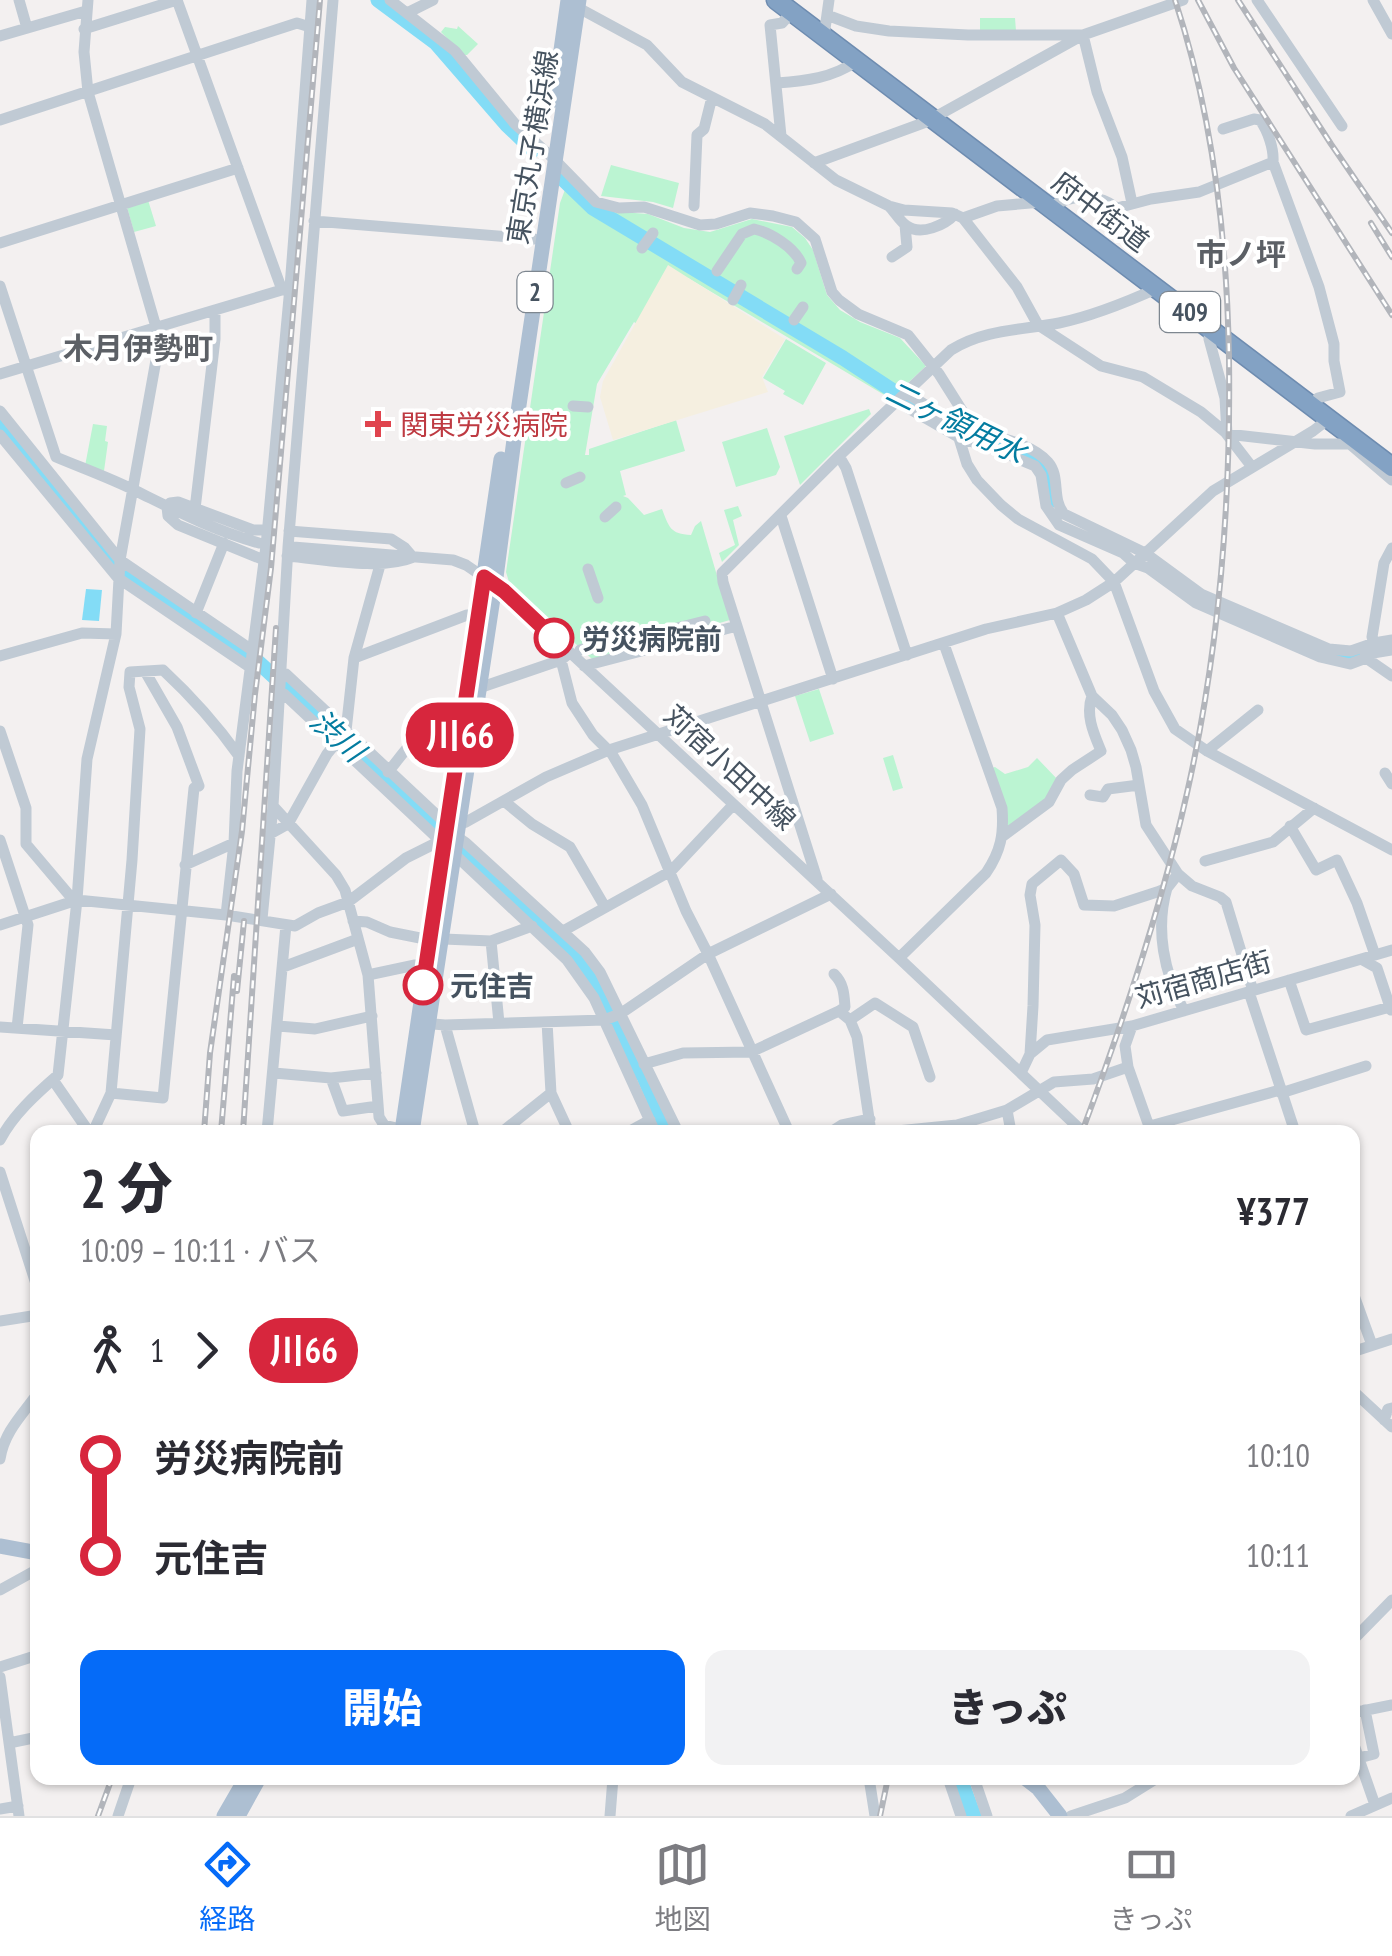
<!DOCTYPE html>
<html lang="ja">
<head>
<meta charset="utf-8">
<style>
  :root { --surface:#fff; --page:#f2f2f3; --text:#2b2b33; --muted:#7c7c81; --line:#e1e1e2; --accent:#056bf8 }
  body { margin:0; font-family:"PT Sans Narrow","Noto Sans JP",sans-serif; background:var(--page); color:var(--text); height:100vh; display:flex; flex-direction:column; font-size:38px; white-space:nowrap }
  * { box-sizing:border-box; margin:0 }
  p { font-size:32px; color:var(--muted) }
  .icon { flex:none; width:55px; height:55px; fill:none; stroke:currentColor; stroke-width:2; stroke-linecap:round; stroke-linejoin:round }
  .map { position:relative; flex:1; overflow:hidden }
  .sheet { position:absolute; left:30px; top:1125px; width:1330px; height:660px; display:flex; flex-direction:column; background:var(--surface); border-radius:20px; box-shadow:0 2px 8px #0004 }
  .sheet>* { flex:none }
  .badge { padding:0 20px; border-radius:32px; font-size:35px; line-height:65px }
  .map>.badge { position:absolute; translate:-50% -50%; box-shadow:0 0 0 5px #fff }
  .legs { display:flex; align-items:center; gap:15px; height:110px; padding:0 50px; font-size:32px }
  .legs p { margin-inline-start:auto }
  .summary { display:flex; align-items:center; justify-content:space-between; height:170px; padding:0 50px }
  h1 { font-size:55px; font-weight:800; line-height:75px }
  .button { display:flex; gap:20px; margin-top:auto; padding:20px 50px }
  .button a { flex:1; height:115px; border-radius:20px; background:var(--accent); color:#fff; font-size:40px; font-weight:800; line-height:115px; text-align:center }
  .button a+a { background:var(--page); color:var(--text) }
  ul { padding:0 50px; list-style:none }
  li { display:flex; align-items:center; gap:35px; height:100px; font-size:38px }
  li i { display:grid; place-items:center; width:15px; height:100%; margin:0 12px; background:currentColor }
  li i::after { content:''; width:25px; height:25px; margin:-12px; border:8px solid; border-radius:50%; background:var(--surface) }
  li p { margin-inline-start:auto }
  li:first-child i { background:linear-gradient(#0000 50%,currentColor 0) }
  li:last-child i { background:linear-gradient(currentColor 50%,#0000 0) }
  .tabs { display:flex; justify-content:space-around; align-items:center; height:140px; border-top:2px solid var(--line); background:var(--surface); font-size:28px; color:var(--muted) }
  .tabs a { display:grid; justify-items:center; gap:5px }
  .tabs .on { color:var(--accent) }
  .map>svg:first-child { display:block }
  .green { fill:#bbf4d2 }
  .sand { fill:#f5efe0 }
  .water { fill:#83dcf6 }
  .lines { fill:none; stroke-linecap:round; stroke-linejoin:round }
  .river { stroke:#83dcf6; stroke-width:15 }
  .highway-casing { stroke:#6e8cb0; stroke-width:21 }
  .minor { stroke:#c0cad4; stroke-width:11 }
  .major { stroke:#adbfd2; stroke-width:15 }
  .highway { stroke:#83a2c4; stroke-width:18 }
  .rail-casing { stroke:#b2b5bb; stroke-width:6 }
  .rail { stroke:#fff; stroke-width:2.5; stroke-dasharray:8; stroke-linecap:butt }
  .line-1-casing { stroke:#fff; stroke-width:22 }
  .line-1 { stroke:#d7263d; stroke-width:15 }
  .health-dot { fill:#e0444e; stroke:#fff; stroke-width:4 }
  .stop-1-dot { fill:#fff; stroke:#d7263d; stroke-width:5 }
  .labels { text-anchor:middle; dominant-baseline:central; stroke-width:8; stroke-linejoin:round; paint-order:stroke }
  .shield { fill:#fff; stroke:#7e8790; stroke-width:2.5 }
  .shield-label { font-size:25px; font-weight:bold; fill:#465360 }
  .street-label { font-size:28px; fill:#465360; stroke:#fff }
  .health-label { font-size:28px; fill:#be3a42; stroke:#fff; text-anchor:start }
  .stop-label { font-size:28px; font-weight:bold; fill:#465360; stroke:#fff; text-anchor:start }
  .neighbourhood-label { font-size:30px; font-weight:bold; fill:#5c6066; stroke:#fff }
  .water-label { font-size:30px; font-style:italic; fill:#037ca0; stroke:#fff }
</style>
</head>
<body>
<div class="map">
<svg width="1392" height="1816" viewBox="0 0 1392 1816">
  <rect width="100%" height="100%" fill="#f3f0f0"/>
  <!-- green -->
  <path class="green" d="M 980,18 L 1015,18 L 1016,31 L 980,31 Z
    M 458,26 L 478,44 L 467,55 L 463,55 L 441,32 L 445,27 L 457,29 Z
    M 611,165 L 679,183 L 673,208 L 653,202 L 601,196 Z
    M 569,179 L 595,205 L 608,211 L 648,214 L 684,228 L 710,232 L 752,219 L 792,227 L 805,238 L 813,250 L 827,295 L 840,310 L 860,322 L 900,338 L 926,366 L 891,399 L 688,278 L 658,339 L 634,322 L 597,384 L 585,455 L 589,455 L 589,449 L 676,420 L 685,451 L 620,471 L 626,495 L 623,496 L 628,498 L 644,515 L 662,509 C 669,527 670,534 691,535 L 695,526 L 701,521 L 730,620 L 592,659 L 509,582 L 506,572 L 560,203 Z
    M 148,200 L 156,226 L 134,232 L 127,207 Z
    M 786,339 L 826,363 L 803,405 L 783,394 L 785,391 L 763,378 Z
    M 869,409 L 871,414 L 800,485 L 784,436 Z
    M 93,424 L 107,426 L 105,441 L 108,442 L 104,471 L 85,466 Z
    M 767,428 L 780,467 L 776,475 L 736,487 L 722,442 Z
    M 738,506 L 742,516 L 733,520 L 739,545 L 722,562 L 719,553 L 735,545 L 724,510 Z
    M 819,689 L 834,734 L 810,742 L 795,696 Z
    M 893,755 L 903,788 L 893,791 L 883,758 Z
    M 1037,758 L 1059,781 L 1048,798 L 1008,827 L 992,768 L 995,767 L 1005,774 L 1028,767 Z"/>
  <!-- sand -->
  <path class="sand" d="M 668,265 L 785,339 L 762,377 L 768,392 L 613,440 L 600,397 L 603,381 Z"/>
  <!-- water -->
  <path class="water" d="M 86,589 L 102,590 L 99,621 L 82,620 Z"/>
  <g class="lines">
    <!-- river -->
    <path class="river" d="M 378,0 L 436,43 L 507,125 L 533,150
      M 564,180 L 593,208 L 843,358 L 927,413
      M 0,424 L 123,574 L 257,661 L 568,946 L 590,974 L 636,1071 L 643,1075 L 668,1132
      M 952,427 L 1038,461 C 1051,472 1047,486 1050,501
      M 1328,654 L 1346,658 L 1378,647
      M 960,1778 L 974,1816"/>
    <!-- highway casing -->
    <g class="highway-casing">
      <path id="highway" d="M 776,0 L 1392,467"/>
    </g>
    <!-- minor -->
    <path class="minor" d="M 19,0 L 27,28
      M 177,0 L 282,290
      M 390,0 L 455,51 L 515,124 L 555,160 L 596,202 L 619,208 L 644,207 L 700,225 L 716,224 L 750,213 L 773,216 L 796,222 L 815,239 L 832,292 L 839,300 L 858,314 L 908,335 L 939,374 L 973,428
      M 1257,0 L 1342,126
      M 1373,0 L 1392,34
      M 575,6 L 647,45 L 682,82 L 765,124 L 836,180 L 889,206 L 904,210 L 952,213 L 963,218 L 1017,287 L 1038,325 L 1101,366 L 1143,377 L 1201,412 L 1225,432 L 1252,467
      M 407,13 L 433,0
      M 827,15 L 856,26 L 889,31 L 968,35 L 1083,35 L 1097,92 L 1122,157 L 1132,203
      M 84,29 L 177,0
      M 0,36 L 86,11
      M 824,36 L 829,0
      M 777,83 C 806,81 832,78 857,61
      M 0,120 L 297,23 L 310,27
      M 1223,129 L 1254,119 L 1260,120 C 1268,131 1274,149 1273,162 L 1319,287 L 1334,344 L 1334,361 L 1340,392 L 1318,398 L 1313,405
      M 781,136 L 770,25 L 782,23 L 792,12
      M 814,163 L 926,122 L 1083,35 L 1183,0
      M 694,206 L 697,135 L 704,129 L 712,97
      M 889,206 C 895,212 900,222 907,226 C 921,236 945,225 955,214
      M 1050,207 C 1071,195 1097,193 1117,208 L 1151,199 L 1199,192 L 1273,162
      M 963,218 L 997,206 L 1042,202
      M 314,221 L 534,239
      M 0,243 L 238,168
      M 642,248 L 653,233
      M 892,257 L 907,247 L 905,225
      M 717,271 L 742,234 L 754,229 C 771,233 794,247 801,263 L 797,269
      M 0,286 L 56,457 C 82,468 110,478 136,491 C 177,511 215,531 259,543
      M 733,300 L 741,285
      M 794,320 L 803,307
      M 1210,328 L 1209,339 L 1225,398 L 1227,434 L 1315,444 L 1350,444 L 1392,480
      M 0,374 L 285,289
      M 905,392 C 921,402 937,413 953,422 C 980,435 1028,439 1048,462 C 1061,477 1051,498 1064,514 L 1145,553 L 1201,594 L 1329,649 L 1351,651 L 1374,643 L 1392,640
      M 896,401 L 960,438 L 995,449 L 1035,466 L 1041,475 L 1046,506 L 1059,525 L 1123,553 L 1134,563 L 1148,568 L 1196,603 L 1320,657 L 1350,664 L 1366,658 L 1392,676
      M 573,406 L 588,407
      M 0,411 L 120,560 L 249,648 L 255,648
      M 954,422 L 967,464 L 977,480 L 1001,505 L 1018,519 L 1092,559 L 1114,582 L 1154,691 L 1175,729 L 1207,751 L 1392,850
      M 0,435 L 118,578 L 248,666 L 252,667
      M 839,456 L 846,468 L 907,655
      M 566,483 L 580,477
      M 167,507 L 168,516 L 178,525 L 264,560
      M 167,507 L 170,503 L 178,502 L 253,530 L 267,530
      M 195,509 L 215,339 L 215,310
      M 781,516 L 833,679
      M 605,517 L 616,507
      M 289,531 L 391,539 L 405,548 L 411,555
      M 293,547 L 453,560 L 466,565 L 504,591 L 899,958 L 1083,1132
      M 287,556 C 324,559 381,571 414,557
      M 588,569 L 598,598
      M 196,613 L 224,543
      M 1057,613 L 1092,696 L 1112,715 L 1122,730 L 1131,750 L 1136,767 L 1146,825 L 1178,874 L 1192,886 L 1220,897 L 1226,902 L 1253,991
      M 1374,643 L 1372,637 L 1384,563 L 1392,548
      M 580,650 L 593,646 L 593,649 L 705,621
      M 0,656 L 82,633 L 116,634
      M 1365,656 L 1366,658 L 1373,653 L 1392,650
      M 354,658 L 467,615 L 482,615
      M 561,660 L 572,703 L 593,735 L 612,754 L 642,805 L 686,911 L 708,954 L 789,1132
      M 584,666 L 737,626
      M 146,673 L 177,727 L 199,786
      M 281,674 L 286,674 L 441,819 L 446,829 L 466,843 L 585,952 L 600,972 L 678,1132
      M 479,688 L 561,660 L 566,656
      M 280,693 L 284,694 L 567,960 L 594,998 L 655,1132
      M 0,731 L 26,808 L 26,844 L 70,896 L 77,900
      M 1207,751 L 1258,710
      M 388,772 C 407,749 439,701 472,705
      M 1385,773 L 1392,784
      M 1090,795 L 1103,797 L 1108,789 L 1139,785
      M 504,801 L 532,824 L 570,847 L 605,907
      M 273,806 L 336,875 L 345,890 L 368,975 L 379,1117 L 384,1125 L 413,1132
      M 1290,826 L 1316,870 L 1337,860 L 1357,903 L 1375,955
      M 270,834 L 288,824 L 327,754 L 346,731 L 354,658 L 380,565
      M 1003,836 L 1049,802 L 1061,780 L 1072,770 L 1101,751 C 1094,734 1085,715 1092,696
      M 0,840 L 28,925 L 17,1028
      M 1205,861 L 1273,842 L 1314,808
      M 185,865 L 234,843
      M 817,879 L 723,582 L 722,573 L 839,456 L 951,350 C 984,329 1023,330 1059,323 C 1093,316 1127,302 1158,288
      M 1167,888 C 1155,929 1164,973 1184,1011
      M 226,915 L 234,843 L 237,771 L 266,546 L 290,287 L 312,0
      M 262,919 L 273,806 L 288,547 L 333,0
      M 353,921 L 367,922 L 390,932 L 420,938 L 491,941 L 532,926
      M 0,925 L 77,900 L 226,915 L 295,926 L 318,913 L 348,902 L 406,858 L 440,841 L 446,829 L 466,822 L 546,777 L 609,750 L 986,629 L 1057,613 L 1086,600 L 1114,582 L 1213,491 L 1313,431 L 1330,418
      M 563,931 L 671,871 L 733,805
      M 491,941 L 499,1023
      M 899,958 L 986,873 C 1001,851 1004,834 1002,808 L 944,644
      M 1361,959 L 1377,968 L 1391,1010
      M 283,967 L 358,939
      M 368,975 L 415,965 L 432,968
      M 1289,980 L 1306,1030 L 1390,1007
      M 1249,992 L 1295,1132
      M 839,1011 L 850,1020 L 857,1037 L 871,1132
      M 850,1020 L 875,1003 L 913,1027 L 930,1077
      M 547,1022 L 551,1093 L 569,1132
      M 422,1023 L 445,1025 L 604,1020 L 620,1014 L 708,954 L 831,894
      M 445,1025 L 475,1132
      M 278,1026 L 315,1029 L 372,1016
      M 1132,1026 L 1125,1046 L 1128,1067 L 1151,1132
      M 0,1027 L 116,1035
      M 1030,1054 L 1047,1040 L 1132,1026 L 1392,950
      M 644,1064 L 683,1053 L 751,1052 L 839,1011 L 845,1007 C 844,994 844,984 834,974
      M 274,1073 L 331,1078 L 376,1073
      M 1021,1073 L 1030,1054 L 1033,1006 L 1035,925 L 1030,895 L 1032,884 L 1061,860 L 1074,874 L 1084,905 L 1114,906 L 1157,892 L 1167,888 L 1178,874
      M 331,1078 L 343,1111 L 378,1106
      M 53,1080 L 89,1132
      M 111,1093 L 163,1098 L 194,788
      M 1281,1093 L 1366,1066
      M 1007,1110 L 1011,1132
      M 1150,1126 L 1280,1090
      M 93,1132 L 111,1093 L 132,860 L 140,729 L 129,687 L 130,672 L 163,670 C 191,696 217,725 239,756
      M 267,1132 L 286,925
      M 502,1132 L 551,1093
      M 628,1132 L 650,1120
      M 831,1132 L 842,1125 L 870,1119
      M 887,1132 L 957,1125 L 974,1120 L 1007,1110 L 1054,1082 L 1093,1079 L 1128,1067
      M 0,1140 C 13,1115 36,1094 58,1075 L 77,900 L 87,759 L 116,634 L 120,560 L 158,349 L 156,327 L 88,92 L 84,52 L 88,0
      M 0,1172 L 38,1290
      M 1352,1290 L 1372,1345
      M 0,1321 L 38,1315
      M 1352,1352 L 1392,1339
      M 1352,1390 L 1392,1427
      M 1384,1420 L 1388,1409 L 1392,1408
      M 0,1459 C 4,1432 22,1415 38,1393
      M 0,1590 L 38,1569
      M 1352,1641 L 1392,1600
      M 0,1667 L 38,1655
      M 0,1677 L 19,1816
      M 1352,1713 L 1392,1705
      M 1352,1739 L 1375,1805
      M 9,1743 L 38,1737
      M 1359,1758 L 1374,1754 L 1365,1710
      M 869,1778 L 875,1816
      M 948,1778 L 961,1816
      M 974,1778 L 987,1816
      M 0,1809 L 18,1806
      M 118,1816 L 131,1778
      M 610,1816 L 613,1778
      M 1071,1816 L 1125,1798 L 1157,1778
      M 1351,1816 L 1392,1798"/>
    <!-- major -->
    <path class="major" d="M 554,100 L 568,0
      M 403,1124 L 501,459
      M 412,1132 L 495,585 L 515,432 L 579,0
      M 0,1546 L 38,1553
      M 1025,1778 L 1038,1788 L 1060,1816
      M 224,1816 L 246,1778
      M 238,1816 L 259,1778"/>
    <!-- highway -->
    <use href="#highway" class="highway"/>
    <!-- rail casing -->
    <g class="rail-casing">
      <path id="rail" d="M 1198,0 L 1234,68 L 1392,315
        M 1238,0 L 1331,144 L 1392,233
        M 1371,223 L 1392,257
        M 237,991 L 244,921
        M 204,1132 L 210,1053 L 242,831 L 255,694 L 271,568 L 320,0
        M 221,1132 L 234,976
        M 243,1132 L 276,628
        M 1082,1132 C 1123,1022 1161,909 1187,793 C 1219,651 1231,503 1229,358 C 1227,237 1213,115 1175,0
        M 98,1816 L 112,1778
        M 880,1816 L 888,1778"/>
    </g>
    <!-- rail -->
    <use href="#rail" class="rail"/>
  </g>
  <g class="lines">
    <!-- line-1 casing -->
    <g class="line-1-casing">
      <path id="line-1" d="M 423,985 L 484,577 L 504,591 L 554,638"/>
    </g>
    <!-- line-1 -->
    <use href="#line-1" class="line-1"/>
  </g>
  <!-- markers -->
  <path class="health-dot" d="M373 409h10v10h10v10h-10v10h-10v-10h-10v-10h10z"/>
  <g class="stop-1-dot">
    <circle cx="554" cy="638" r="18"/>
    <circle cx="423" cy="985" r="18"/>
  </g>
  <g class="labels">
    <!-- shield labels -->
    <g class="shield">
      <rect x="517.5" y="272" width="35" height="40" rx="8"/>
      <rect x="1160" y="292" width="60" height="40" rx="8"/>
    </g>
    <g class="shield-label">
      <text x="535" y="292">2</text>
      <text x="1190" y="312">409</text>
    </g>
    <!-- street labels -->
    <g class="street-label">
      <text transform="translate(532 147) rotate(-81)">東京丸子横浜線</text>
      <text transform="translate(1101 211) rotate(37)">府中街道</text>
      <text transform="translate(730 767) rotate(43)">苅宿小田中線</text>
      <text transform="translate(1203 979) rotate(-16)">苅宿商店街</text>
    </g>
    <!-- health labels -->
    <g class="health-label">
      <text x="400" y="424">関東労災病院</text>
    </g>
    <!-- stop labels -->
    <g class="stop-label">
      <text x="582" y="638">労災病院前</text>
      <text x="450" y="985">元住吉</text>
    </g>
    <!-- neighbourhood labels -->
    <g class="neighbourhood-label">
      <text x="1241" y="253">市ノ坪</text>
      <text x="138" y="347">木月伊勢町</text>
    </g>
    <!-- water labels -->
    <g class="water-label">
      <text transform="translate(956 421) rotate(26)">二ヶ領用水</text>
      <text transform="translate(338 735) rotate(42)">渋川</text>
    </g>
  </g>
</svg>
<b class="badge" style="left:460px;top:735px;background:#d7263d;color:#fff">川66</b>
<section class="sheet">
<div class="summary"><div><h1>2 分</h1><p>10:09 – 10:11 · バス</p></div><b>¥377</b></div>
<div class="legs"><svg class="icon" aria-label="walk" viewBox="0 0 24 24"><circle cx="13" cy="4" r="2"/><path d="M13 8l-2 6 4 7M11 14l-3 7M7 12l3-4h3l4 4"/></svg>1<svg class="icon" aria-label="forward" viewBox="0 0 24 24"><path d="M9 5l7 7-7 7"/></svg><b class="badge" style="background:#d7263d;color:#fff">川66</b></div>
<ul>
<li><i style="color:#d7263d"></i><b>労災病院前</b><p>10:10</p></li>
<li><i style="color:#d7263d"></i><b>元住吉</b><p>10:11</p></li>
</ul>
<div class="button"><a>開始</a><a>きっぷ</a></div>
</section>
</div>
<nav class="tabs">
<a class="on"><svg class="icon" aria-label="directions" viewBox="0 0 24 24"><path d="M12 3l9 9-9 9-9-9zM9 14v-3h6M13 9l2 2-2 2"/></svg>経路</a>
<a><svg class="icon" aria-label="map" viewBox="0 0 24 24"><path d="M3 6l6-2 6 2 6-2v14l-6 2-6-2-6 2zM9 4v14M15 6v14"/></svg>地図</a>
<a><svg class="icon" aria-label="tickets" viewBox="0 0 24 24"><path d="M3 7h18v10H3zM15 7v10"/></svg>きっぷ</a>
</nav>
</body>
</html>
